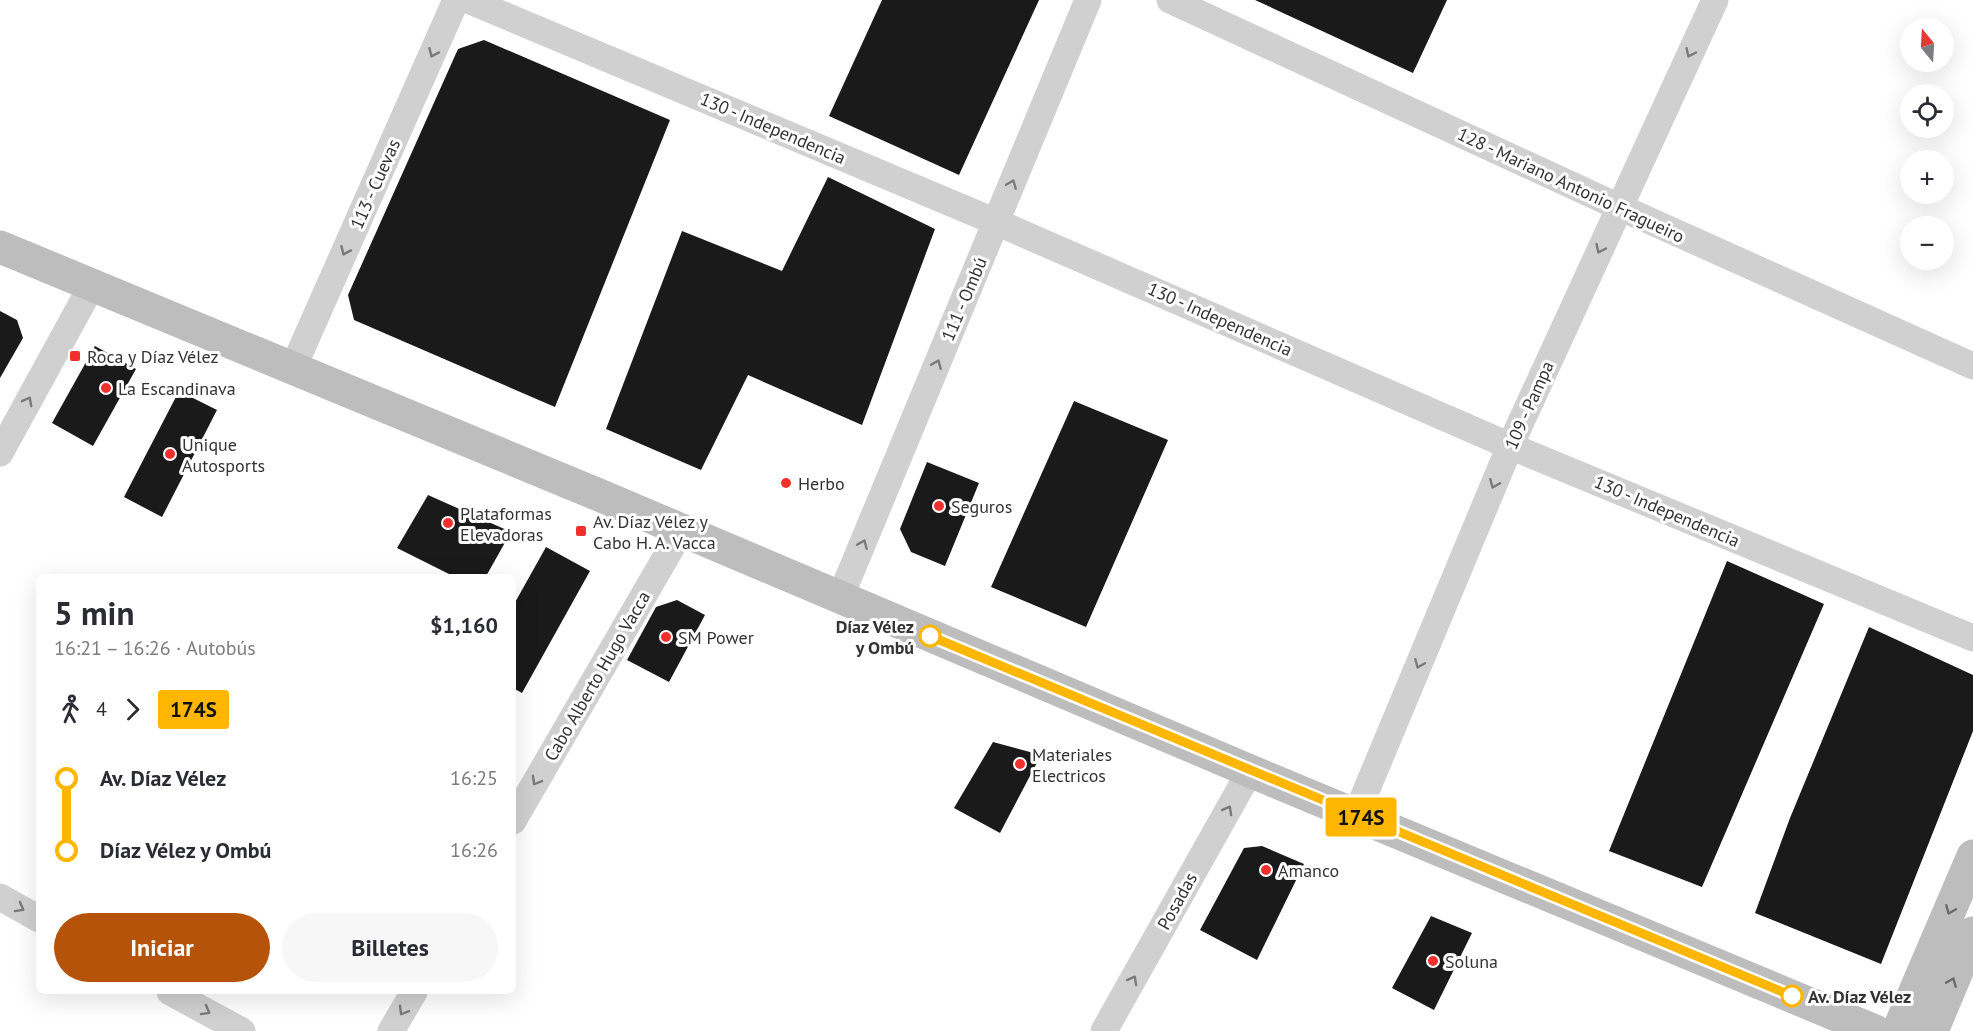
<!DOCTYPE html>
<html lang="es">
<head>
<meta charset="utf-8">
<style>
  :root { --surface:#fff; --page:#f7f7f7; --text:#2b2b33; --muted:#7c7c81; --accent:#b45309 }
  body { margin:0; font-family:"PT Sans",sans-serif; background:var(--page); color:var(--text); height:100vh; display:flex; flex-direction:column; font-size:22px; white-space:nowrap }
  * { box-sizing:border-box; margin:0 }
  p { font-size:20px; color:var(--muted) }
  .icon { flex:none; width:33px; height:33px; fill:none; stroke:currentColor; stroke-width:2; stroke-linecap:round; stroke-linejoin:round }
  .map { position:relative; flex:1; overflow:hidden }
  .panel { position:absolute; left:36px; top:574px; width:480px; height:420px; display:flex; flex-direction:column; background:var(--surface); border-radius:9px; box-shadow:0 6px 24px #0002 }
  .panel>* { flex:none }
  .badge { padding:0 12px; border-radius:4px; font-size:21px; line-height:39px }
  .needle { width:39px; rotate:342deg }
  .fabs { position:absolute; left:1900px; top:18px; display:grid; gap:12px }
  .fabs a { display:grid; place-items:center; width:54px; height:54px; border-radius:50%; background:var(--surface); box-shadow:0 6px 24px #0002; font-size:30px }
  .map>.badge { position:absolute; translate:-50% -50%; box-shadow:0 0 0 3px #fff }
  .legs { display:flex; align-items:center; gap:9px; height:66px; padding:0 18px; font-size:20px }
  .legs p { margin-inline-start:auto }
  .summary { display:flex; align-items:center; justify-content:space-between; height:102px; padding:0 18px }
  h1 { font-size:33px; font-weight:600; line-height:45px }
  .primary-button { display:flex; gap:12px; margin-top:auto; padding:12px 18px }
  .primary-button a { flex:1; height:69px; border-radius:36px; background:var(--accent); color:#fff; font-size:24px; font-weight:600; line-height:69px; text-align:center }
  .primary-button a+a { background:var(--page); color:var(--text) }
  ul { padding:0 18px; list-style:none }
  li { display:flex; align-items:center; gap:21px; height:72px; font-size:22px }
  li i { display:grid; place-items:center; width:9px; height:100%; margin:0 8px; background:currentColor }
  li i::after { content:''; width:15px; height:15px; margin:-8px; border:4px solid; border-radius:50%; background:var(--surface) }
  li p { margin-inline-start:auto }
  li:first-child i { background:linear-gradient(#0000 50%,currentColor 0) }
  li:last-child i { background:linear-gradient(currentColor 50%,#0000 0) }
  .map>svg:first-child { display:block }
  .building { fill:#1a1a1a }
  .lines { fill:none; stroke-linecap:round; stroke-linejoin:round }
  .street { stroke:#d0d0d0; stroke-width:27 }
  .secondary { stroke:#bdbdbd; stroke-width:33 }
  .oneway { stroke:#7a7a7a }
  .oneway2 { stroke:#6a6a6a }
  .line-1-casing { stroke:#fff; stroke-width:14 }
  .line-1 { stroke:#feb600; stroke-width:9 }
  .poi-dot { fill:#f1302e; stroke:#fff; stroke-width:2 }
  .stop-1-dot { fill:#fff; stroke:#feb600; stroke-width:3 }
  .labels { text-anchor:middle; dominant-baseline:central; stroke-width:6; stroke-linejoin:round; paint-order:stroke }
  .street-label { font-size:18px; fill:#333; stroke:#fff }
  .poi-label { font-size:18px; fill:#333; stroke:#fff; text-anchor:start }
  .stop-label { font-size:18px; font-weight:bold; fill:#333; stroke:#fff; text-anchor:end }
</style>
</head>
<body>
<div class="map">
<svg width="1973" height="1031" viewBox="0 0 1973 1031">
  <rect width="100%" height="100%" fill="#fff"/>
  <!-- building -->
  <path class="building" d="M 882,0 L 1039,0 L 959,175 L 829,116 Z
    M 1255,0 L 1447,0 L 1413,73 Z
    M 484,40 L 670,120 L 555,407 L 354,320 L 348,295 L 458,49 Z
    M 828,177 L 935,229 L 862,425 L 748,375 L 701,470 L 606,429 L 682,231 L 782,271 Z
    M 0,311 L 17,320 L 23,338 L 0,378 Z
    M 95,346 L 136,369 L 93,446 L 52,423 Z
    M 179,391 L 217,410 L 162,517 L 124,497 Z
    M 1074,401 L 1168,440 L 1086,627 L 991,587 Z
    M 927,462 L 979,483 L 945,566 L 911,552 L 900,529 Z
    M 428,495 L 511,532 L 485,578 L 457,578 L 397,548 Z
    M 546,547 L 590,571 L 522,693 L 513,688 L 513,606 Z
    M 1727,561 L 1824,604 L 1702,887 L 1609,851 Z
    M 677,600 L 705,615 L 669,682 L 627,660 L 656,607 Z
    M 1869,627 L 1973,675 L 1973,731 L 1881,964 L 1755,913 L 1790,818 Z
    M 993,742 L 1041,755 L 1000,833 L 954,808 Z
    M 1262,846 L 1304,864 L 1257,960 L 1200,930 L 1244,848 Z
    M 1431,916 L 1472,933 L 1434,1010 L 1392,988 Z"/>
  <g class="lines">
    <!-- street -->
    <path class="street" d="M 468,0 L 996,222 L 1510,446 L 1973,638
      M 1170,0 L 1619,207 L 1973,366
      M 293,368 L 456,0
      M 0,453 L 92,285
      M 840,598 L 1088,0
      M 1356,815 L 1510,446 L 1715,0
      M 513,821 L 681,531
      M 0,897 L 39,919
      M 170,992 L 242,1031
      M 391,1031 L 414,992
      M 1104,1031 L 1250,771"/>
    <!-- secondary -->
    <path class="secondary" d="M 0,247 L 599,495 L 1250,771 L 1875,1031
      M 1898,1031 L 1973,856
      M 1932,1031 L 1973,933"/>
  </g>
  <!-- one-way arrows -->
  <defs><path id="oneway-chevron" d="M-2-3.5L2.5 0L-2 3.5" fill="none" stroke-width="1.6" stroke-linecap="round" stroke-linejoin="round" transform="scale(1.5)"/></defs>
  <g class="oneway">
    <use href="#oneway-chevron" transform="translate(433 53) rotate(114)"/>
    <use href="#oneway-chevron" transform="translate(1690 53) rotate(115)"/>
    <use href="#oneway-chevron" transform="translate(1012 184) rotate(-68)"/>
    <use href="#oneway-chevron" transform="translate(1600 249) rotate(115)"/>
    <use href="#oneway-chevron" transform="translate(345 251) rotate(114)"/>
    <use href="#oneway-chevron" transform="translate(937 364) rotate(-67)"/>
    <use href="#oneway-chevron" transform="translate(28 401) rotate(-62)"/>
    <use href="#oneway-chevron" transform="translate(1494 484) rotate(113)"/>
    <use href="#oneway-chevron" transform="translate(863 544) rotate(-67)"/>
    <use href="#oneway-chevron" transform="translate(1419 664) rotate(113)"/>
    <use href="#oneway-chevron" transform="translate(536 781) rotate(120)"/>
    <use href="#oneway-chevron" transform="translate(1228 810) rotate(-61)"/>
    <use href="#oneway-chevron" transform="translate(20 908) rotate(29)"/>
    <use href="#oneway-chevron" transform="translate(1133 980) rotate(-61)"/>
    <use href="#oneway-chevron" transform="translate(206 1011) rotate(29)"/>
    <use href="#oneway-chevron" transform="translate(403 1011) rotate(120)"/>
  </g>
  <g class="oneway2">
    <use href="#oneway-chevron" transform="translate(1950 910) rotate(113)"/>
    <use href="#oneway-chevron" transform="translate(1952 982) rotate(-67)"/>
  </g>
  <g class="lines">
    <!-- line-1 casing -->
    <g class="line-1-casing">
      <path id="line-1" d="M 930,636 L 1792,996"/>
    </g>
    <!-- line-1 -->
    <use href="#line-1" class="line-1"/>
  </g>
  <!-- markers -->
  <g class="poi-dot">
    <rect x="69" y="350" width="12" height="12" rx="3"/>
    <circle cx="106" cy="388" r="6"/>
    <circle cx="170" cy="454" r="6"/>
    <circle cx="786" cy="483" r="6"/>
    <circle cx="939" cy="506" r="6"/>
    <circle cx="448" cy="523" r="6"/>
    <rect x="575" y="525" width="12" height="12" rx="3"/>
    <circle cx="666" cy="637" r="6"/>
    <circle cx="1020" cy="764" r="6"/>
    <circle cx="1266" cy="870" r="6"/>
    <circle cx="1433" cy="961" r="6"/>
  </g>
  <g class="stop-1-dot">
    <circle cx="930" cy="636" r="10"/>
    <circle cx="1792" cy="996" r="10"/>
  </g>
  <g class="labels">
    <!-- street labels -->
    <g class="street-label">
      <text transform="translate(773 128) rotate(23)">130 - Independencia</text>
      <text transform="translate(375 184) rotate(-66)">113 - Cuevas</text>
      <text transform="translate(1571 185) rotate(25)">128 - Mariano Antonio Fragueiro</text>
      <text transform="translate(964 299) rotate(-67)">111 - Ombú</text>
      <text transform="translate(1220 319) rotate(24)">130 - Independencia</text>
      <text transform="translate(1529 405) rotate(-66)">109 - Pampa</text>
      <text transform="translate(1667 511) rotate(23)">130 - Independencia</text>
      <text transform="translate(597 676) rotate(-60)">Cabo Alberto Hugo Vacca</text>
      <text transform="translate(1177 901) rotate(-61)">Posadas</text>
    </g>
    <!-- poi labels -->
    <g class="poi-label">
      <text x="87" y="356">Roca y Díaz Vélez</text>
      <text x="118" y="388">La Escandinava</text>
      <text x="182" y="444">Unique<tspan x="182" dy="21">Autosports</tspan></text>
      <text x="798" y="483">Herbo</text>
      <text x="951" y="506">Seguros</text>
      <text x="460" y="513">Plataformas<tspan x="460" dy="21">Elevadoras</tspan></text>
      <text x="593" y="521">Av. Díaz Vélez y<tspan x="593" dy="21">Cabo H. A. Vacca</tspan></text>
      <text x="678" y="637">SM Power</text>
      <text x="1032" y="754">Materiales<tspan x="1032" dy="21">Electricos</tspan></text>
      <text x="1278" y="870">Amanco</text>
      <text x="1445" y="961">Soluna</text>
    </g>
    <!-- stop labels -->
    <g class="stop-label">
      <text x="914" y="626">Díaz Vélez<tspan x="914" dy="21">y Ombú</tspan></text>
      <text x="1808" y="996" text-anchor="start">Av. Díaz Vélez</text>
    </g>
  </g>
</svg>
<div class="fabs">
<a><svg class="needle" viewBox="-14 -14 28 28"><path d="M0-13l5 13h-10z" fill="#e53935"/><path d="M0 13l5-13h-10z" fill="#7c7c81"/></svg></a>
<a><svg class="icon" aria-label="locate" viewBox="0 0 24 24"><circle cx="12" cy="12" r="6"/><path d="M12 2v4M12 18v4M2 12h4M18 12h4"/></svg></a>
<a>+</a>
<a>−</a>
</div>
<b class="badge" style="left:1361px;top:817px;background:#feb600;color:#111">174S</b>
<section class="panel">
<div class="summary"><div><h1>5 min</h1><p>16:21 – 16:26 · Autobús</p></div><b>$1,160</b></div>
<div class="legs"><svg class="icon" aria-label="walk" viewBox="0 0 24 24"><circle cx="13" cy="4" r="2"/><path d="M13 8l-2 6 4 7M11 14l-3 7M7 12l3-4h3l4 4"/></svg>4<svg class="icon" aria-label="forward" viewBox="0 0 24 24"><path d="M9 5l7 7-7 7"/></svg><b class="badge" style="background:#feb600;color:#111">174S</b></div>
<ul>
<li><i style="color:#feb600"></i><b>Av. Díaz Vélez</b><p>16:25</p></li>
<li><i style="color:#feb600"></i><b>Díaz Vélez y Ombú</b><p>16:26</p></li>
</ul>
<div class="primary-button"><a>Iniciar</a><a>Billetes</a></div>
</section>
</div>
</body>
</html>
